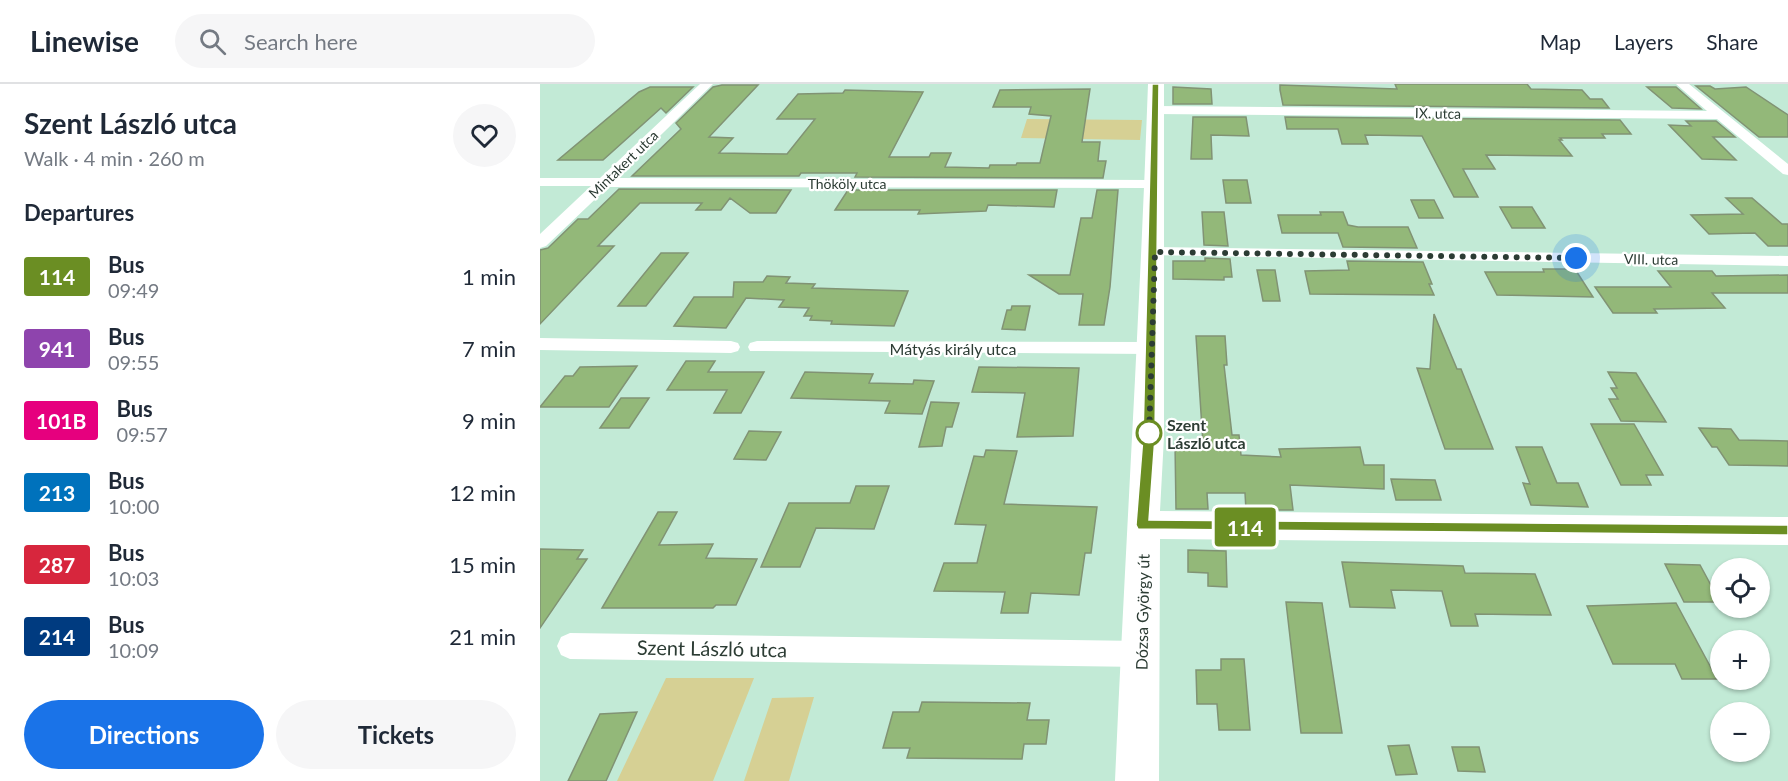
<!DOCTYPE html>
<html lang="en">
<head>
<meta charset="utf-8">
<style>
  :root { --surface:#fff; --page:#f6f6f7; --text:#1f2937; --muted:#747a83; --line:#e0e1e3; --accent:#1a73e8 }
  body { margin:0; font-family:Lato,sans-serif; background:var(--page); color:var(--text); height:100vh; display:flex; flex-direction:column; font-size:22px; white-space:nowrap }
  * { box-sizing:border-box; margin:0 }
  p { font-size:20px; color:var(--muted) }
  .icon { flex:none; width:33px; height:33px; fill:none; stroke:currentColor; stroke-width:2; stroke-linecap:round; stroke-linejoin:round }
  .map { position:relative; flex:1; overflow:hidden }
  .details { display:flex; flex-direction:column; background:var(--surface); width:540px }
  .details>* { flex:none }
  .badge { padding:0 12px; border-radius:4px; font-size:21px; line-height:39px }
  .controls { position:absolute; left:1170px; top:474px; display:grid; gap:12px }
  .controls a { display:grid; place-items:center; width:60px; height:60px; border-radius:50%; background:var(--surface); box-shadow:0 2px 4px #0004; font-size:30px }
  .you { position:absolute; width:30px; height:30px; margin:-15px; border:4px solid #fff; border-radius:50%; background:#1a73e8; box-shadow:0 0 0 9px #1a73e833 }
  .map>.badge { position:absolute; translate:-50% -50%; box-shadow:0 0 0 3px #fff }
  h2 { padding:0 24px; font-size:22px; line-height:54px }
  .round { display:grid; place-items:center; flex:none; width:63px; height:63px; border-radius:32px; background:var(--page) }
  .headline { display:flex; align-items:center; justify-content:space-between; height:102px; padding:0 24px }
  h1 { font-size:28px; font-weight:700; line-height:45px }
  .cta { display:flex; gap:12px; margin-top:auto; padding:12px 24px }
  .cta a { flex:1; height:69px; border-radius:36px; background:var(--accent); color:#fff; font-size:24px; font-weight:700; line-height:69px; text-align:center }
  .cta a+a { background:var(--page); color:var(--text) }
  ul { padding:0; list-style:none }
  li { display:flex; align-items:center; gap:18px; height:72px; padding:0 24px }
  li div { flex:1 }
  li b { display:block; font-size:22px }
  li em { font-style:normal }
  li .badge { min-width:66px; font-weight:700; text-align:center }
  header { display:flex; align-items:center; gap:36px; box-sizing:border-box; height:84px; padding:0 30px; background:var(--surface); border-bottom:2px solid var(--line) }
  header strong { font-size:28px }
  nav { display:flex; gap:33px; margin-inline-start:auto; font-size:21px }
  .search { width:420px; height:54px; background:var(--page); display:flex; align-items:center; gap:15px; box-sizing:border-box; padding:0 21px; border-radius:33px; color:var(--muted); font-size:22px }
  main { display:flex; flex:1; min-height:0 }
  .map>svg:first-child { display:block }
  .green { fill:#d6d094 }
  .building { fill:#93b879; stroke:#819374; stroke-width:1.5 }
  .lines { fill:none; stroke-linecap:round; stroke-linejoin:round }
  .street { fill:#fff; fill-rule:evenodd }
  .secondary { fill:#fff; fill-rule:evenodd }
  .line { fill:#6b8e23; stroke:#fff; stroke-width:1.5 }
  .walk { stroke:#2c3c34; stroke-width:6; stroke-dasharray:0 10.8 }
  .stop-dot { fill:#fff; stroke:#6b8e23; stroke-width:3 }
  .labels { text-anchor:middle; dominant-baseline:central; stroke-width:4.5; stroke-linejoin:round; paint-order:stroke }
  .far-street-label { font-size:14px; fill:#2c3c34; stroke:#fff }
  .street-label { font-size:16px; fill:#2c3c34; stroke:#fff }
  .stop-label { font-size:16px; font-weight:bold; fill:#2c3c34; stroke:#fff; text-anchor:start }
  .near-street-label { font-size:20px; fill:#2c3c34; stroke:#fff }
</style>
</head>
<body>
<header>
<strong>Linewise</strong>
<div class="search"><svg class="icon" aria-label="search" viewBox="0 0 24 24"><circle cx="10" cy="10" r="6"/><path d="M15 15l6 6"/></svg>Search here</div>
<nav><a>Map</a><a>Layers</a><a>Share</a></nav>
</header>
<main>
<section class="details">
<div class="headline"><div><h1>Szent László utca</h1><p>Walk · 4 min · 260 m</p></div><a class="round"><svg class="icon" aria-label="heart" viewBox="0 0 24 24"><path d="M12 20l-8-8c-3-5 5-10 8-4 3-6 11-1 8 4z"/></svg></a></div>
<h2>Departures</h2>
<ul>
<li><span class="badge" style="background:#6b8e23;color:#fff">114</span><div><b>Bus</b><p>09:49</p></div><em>1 min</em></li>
<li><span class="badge" style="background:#8e44ad;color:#fff">941</span><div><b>Bus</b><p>09:55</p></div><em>7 min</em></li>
<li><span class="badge" style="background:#e6007e;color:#fff">101B</span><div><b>Bus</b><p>09:57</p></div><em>9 min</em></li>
<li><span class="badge" style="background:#0072bc;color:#fff">213</span><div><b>Bus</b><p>10:00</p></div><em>12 min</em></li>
<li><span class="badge" style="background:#d7263d;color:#fff">287</span><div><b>Bus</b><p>10:03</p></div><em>15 min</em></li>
<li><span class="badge" style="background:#003b80;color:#fff">214</span><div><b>Bus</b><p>10:09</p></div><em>21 min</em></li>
</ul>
<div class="cta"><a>Directions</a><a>Tickets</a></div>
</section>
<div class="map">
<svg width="1248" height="697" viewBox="0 0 1248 697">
  <rect width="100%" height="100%" fill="#c2ead6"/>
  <!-- green -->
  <path class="green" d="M 487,35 L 602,36 L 600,56 L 481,54 Z
    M 126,594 L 214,594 L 173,697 L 77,697 Z
    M 274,613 L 249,697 L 204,697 L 232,614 Z"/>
  <!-- building -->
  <path class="building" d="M 855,0 L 987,0 L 991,5 L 1042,6 L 1050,15 L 1062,15 L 1069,24 L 743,21 L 740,6 L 740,1 L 857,5 Z
    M 182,1 L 218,1 L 169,53 L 193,54 L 179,69 L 247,70 L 275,35 L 237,35 L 258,10 L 303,9 L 305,6 L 383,8 L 349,73 L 389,73 L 391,69 L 411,69 L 405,83 L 449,84 L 450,81 L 476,81 L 477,79 L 500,79 L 511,32 L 489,30 L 491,23 L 453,23 L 460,6 L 550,5 L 542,58 L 560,58 L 558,77 L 566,77 L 563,94 L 315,93 L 317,89 L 261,89 L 259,92 L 92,92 L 141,45 L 136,39 L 173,3 Z
    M 1156,2 L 1170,2 L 1175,5 L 1206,3 L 1248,31 L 1248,53 L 1219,53 Z
    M 110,3 L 153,3 L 126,29 L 121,24 L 63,76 L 18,76 L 99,8 Z
    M 633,3 L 671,5 L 672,20 L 633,20 Z
    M 1107,3 L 1136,3 L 1161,25 L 1132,24 Z
    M 653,33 L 706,33 L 709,52 L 671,51 L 672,75 L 651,75 Z
    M 745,33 L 1080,36 L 1091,50 L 1062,50 L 1065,54 L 1020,54 L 1022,56 L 1019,56 L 1032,72 L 946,71 L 955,85 L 923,85 L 938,113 L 914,113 L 882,52 L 825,51 L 828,60 L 802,60 L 798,45 L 747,45 Z
    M 1146,37 L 1176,37 L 1195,53 L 1173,53 L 1196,76 L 1162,75 L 1129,41 L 1151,42 Z
    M 683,96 L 707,96 L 711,119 L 686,119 Z
    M 79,105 L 251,106 L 236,129 L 210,129 L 190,114 L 181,126 L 156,126 L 162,119 L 100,119 L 58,162 L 74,162 L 0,240 L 0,166 L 8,164 L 38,135 L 48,135 Z
    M 308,106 L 517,106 L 514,123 L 448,121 L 446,127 L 378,130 L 380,126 L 295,126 Z
    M 557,106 L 578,106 L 570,203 L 564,241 L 539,241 L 543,210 L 519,210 L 489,191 L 530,191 L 541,134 L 552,134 Z
    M 1186,114 L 1212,114 L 1242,140 L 1248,140 L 1248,162 L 1228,162 L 1215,149 L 1169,150 L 1151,131 L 1203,130 Z
    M 871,116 L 894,116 L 903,134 L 879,134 Z
    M 960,123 L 992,123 L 1005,144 L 972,144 Z
    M 662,128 L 684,128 L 688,162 L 664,161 Z
    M 780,128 L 803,128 L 808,141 L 818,143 L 868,143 L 877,164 L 803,163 L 798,149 L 742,149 L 738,131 L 781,131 Z
    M 121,169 L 148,169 L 106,222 L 78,222 Z
    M 665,174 L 690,175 L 692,193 L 684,193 L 684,196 L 633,195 L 633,177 L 665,177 Z
    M 807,177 L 883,178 L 892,200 L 889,200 L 894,211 L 770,210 L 765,187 L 809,186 Z
    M 1003,185 L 1035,185 L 1053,213 L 957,211 L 945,188 L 1004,188 Z
    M 717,186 L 735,186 L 740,217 L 723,217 Z
    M 1118,187 L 1172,187 L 1176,192 L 1248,191 L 1248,209 L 1172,209 L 1185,224 L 1114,225 L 1117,229 L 1073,229 L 1055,203 L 1131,203 Z
    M 227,192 L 250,193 L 246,199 L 275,200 L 272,204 L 368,207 L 354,242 L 291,240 L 292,237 L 270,236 L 272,232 L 264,232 L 269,224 L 239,223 L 244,216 L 206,214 L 186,244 L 134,242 L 154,213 L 193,213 L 194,198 L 223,198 Z
    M 472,222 L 490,222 L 485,246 L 462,245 L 467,226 L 471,226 Z
    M 894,230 L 917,285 L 921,285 L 953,365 L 905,365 L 877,284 L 890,285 Z
    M 656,252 L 685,252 L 687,281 L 684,281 L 692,351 L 699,351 L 701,371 L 741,373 L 739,365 L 820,363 L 824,381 L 844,381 L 844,405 L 750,401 L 753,426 L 706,426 L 705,409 L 667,409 L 668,425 L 636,425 L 635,360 L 663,360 Z
    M 146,277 L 175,277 L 168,288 L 224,288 L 201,329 L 174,329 L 187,306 L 127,306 Z
    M 97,282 L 69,323 L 0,323 L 25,292 L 33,292 L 40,283 Z
    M 439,283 L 539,284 L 533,352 L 477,353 L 485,309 L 432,308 Z
    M 265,288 L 333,290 L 329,299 L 373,300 L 374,296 L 394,297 L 382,330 L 345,329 L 350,317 L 251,314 Z
    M 1068,288 L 1096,289 L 1126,338 L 1081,337 L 1069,315 L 1078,315 L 1071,304 L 1077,304 Z
    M 81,314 L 109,314 L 89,344 L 60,344 Z
    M 391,318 L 419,319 L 412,343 L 406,343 L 402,362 L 379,363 Z
    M 1051,340 L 1094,340 L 1123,391 L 1106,391 L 1111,401 L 1081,401 Z
    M 1159,344 L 1191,345 L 1199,356 L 1248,357 L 1248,382 L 1189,381 L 1177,363 L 1172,363 Z
    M 209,347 L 241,348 L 226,376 L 194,375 Z
    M 976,363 L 1002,363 L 1017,399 L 1038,399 L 1048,423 L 991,421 L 983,399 L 990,400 Z
    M 446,366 L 477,367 L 464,420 L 557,423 L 551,469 L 545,469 L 539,511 L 491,509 L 488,529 L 461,529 L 465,508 L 394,507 L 404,479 L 437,479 L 446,441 L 415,440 L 434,372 L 444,373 Z
    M 851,395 L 895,396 L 901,416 L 856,416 Z
    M 316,402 L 349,402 L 334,445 L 276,444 L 260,483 L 221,483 L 249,419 L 310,419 Z
    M 118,428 L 137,428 L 119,461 L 173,460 L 166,474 L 217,475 L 196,521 L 176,521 L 173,524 L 62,524 Z
    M 0,465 L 43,466 L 37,475 L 47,475 L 0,544 Z
    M 648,466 L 686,467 L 687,503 L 668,502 L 668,489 L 648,488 Z
    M 802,478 L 923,482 L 925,489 L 995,490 L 1011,531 L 935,530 L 938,542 L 911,542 L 902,507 L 851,506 L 855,524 L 810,523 Z
    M 1125,480 L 1160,481 L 1180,518 L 1144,518 Z
    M 746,518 L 782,519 L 802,649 L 761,649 Z
    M 1136,519 L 1177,595 L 1142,595 L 1135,580 L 1073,580 L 1047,522 Z
    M 681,575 L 704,575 L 710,646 L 679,646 L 677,620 L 657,620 L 656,586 L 681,586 Z
    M 382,618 L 490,619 L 487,636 L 509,636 L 506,660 L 484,660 L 482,675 L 367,674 L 370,664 L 343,664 L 353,628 L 379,628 Z
    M 97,628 L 66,697 L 28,697 L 60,630 Z
    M 869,661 L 877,690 L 856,691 L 848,662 Z
    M 912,663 L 939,663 L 945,688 L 918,687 Z"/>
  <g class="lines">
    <!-- street -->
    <path class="street" d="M 160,0 L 173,0 L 77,94 L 614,96 L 621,100 L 614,104 L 68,103 L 6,162 L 0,164 L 0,150 L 51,102 L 0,102 L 0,94 L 60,94 Z
      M 1136,0 L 1149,0 L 1248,80 L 1248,91 L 1243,90 L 1177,35 L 615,30 L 609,26 L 615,22 L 1167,27 Z
      M 614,163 L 1248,172 L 1248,182 L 608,171 L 606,168 L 608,165 Z
      M 0,254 L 191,257 L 198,259 L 200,263 L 198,267 L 191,269 L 0,266 Z
      M 217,257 L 610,258 L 617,260 L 619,264 L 617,268 L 610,270 L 210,267 L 208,263 L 210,259 Z
      M 30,549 L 602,557 L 611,561 L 615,570 L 611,579 L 602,583 L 30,575 L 21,571 L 17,562 L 21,553 Z"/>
    <!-- secondary -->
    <path class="secondary" d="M 608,0 L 624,0 L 624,353 L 620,427 L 1248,433 L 1248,461 L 620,455 L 619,697 L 575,697 C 585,465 600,233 608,0 Z"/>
  </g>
  <!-- line -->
  <path class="line" d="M 612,0 L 619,0 L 615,353 L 609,436 L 1248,441 L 1248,451 L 598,445 L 596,441 L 603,353 Z"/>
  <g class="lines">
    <!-- walk -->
    <path class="walk" d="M 609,349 L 609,353 L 615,168 L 1036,174"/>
  </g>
  <!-- markers -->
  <circle class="stop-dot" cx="609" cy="349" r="12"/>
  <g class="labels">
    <!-- far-street labels -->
    <g class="far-street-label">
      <text transform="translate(898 29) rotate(1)">IX. utca</text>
      <text transform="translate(83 80) rotate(-44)">Mintakert utca</text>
      <text x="307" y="99">Thököly utca</text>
      <text transform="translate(1111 175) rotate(1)">VIII. utca</text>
    </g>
    <!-- street labels -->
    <g class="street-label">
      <text x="413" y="264">Mátyás király utca</text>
      <text transform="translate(602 528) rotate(-89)">Dózsa György út</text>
    </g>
    <!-- stop labels -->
    <g class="stop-label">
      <text x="627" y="340">Szent<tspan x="627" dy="18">László utca</tspan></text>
    </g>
    <!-- near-street labels -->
    <g class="near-street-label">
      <text transform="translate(172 564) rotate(1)">Szent László utca</text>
    </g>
  </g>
</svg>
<div class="controls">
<a><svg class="icon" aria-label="locate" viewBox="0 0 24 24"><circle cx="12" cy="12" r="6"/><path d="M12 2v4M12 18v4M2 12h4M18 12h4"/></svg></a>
<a>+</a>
<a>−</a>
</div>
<div class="you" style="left:1036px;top:174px"></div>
<b class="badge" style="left:705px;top:443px;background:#6b8e23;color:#fff">114</b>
</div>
</main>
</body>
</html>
